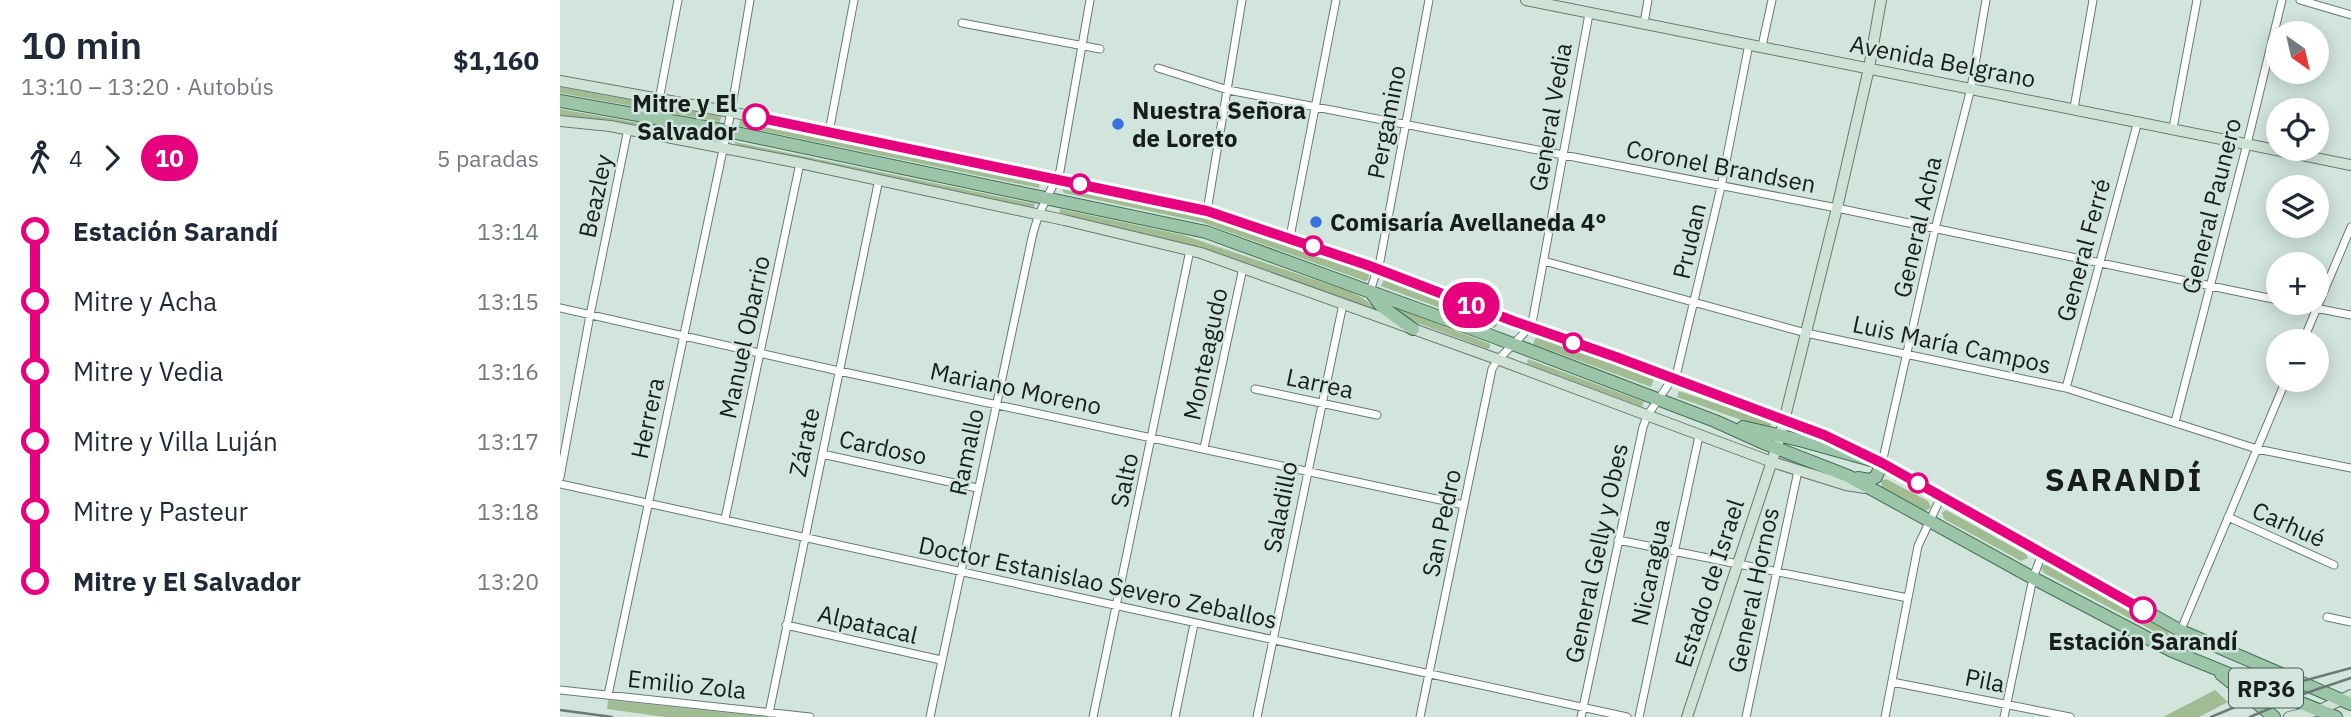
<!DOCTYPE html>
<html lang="es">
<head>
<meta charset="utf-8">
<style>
  :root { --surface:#fff; --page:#f6f6f7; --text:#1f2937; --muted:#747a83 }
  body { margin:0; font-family:"IBM Plex Sans",sans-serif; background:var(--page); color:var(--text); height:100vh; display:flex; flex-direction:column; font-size:26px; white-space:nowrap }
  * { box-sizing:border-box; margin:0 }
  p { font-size:23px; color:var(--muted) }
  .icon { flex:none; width:38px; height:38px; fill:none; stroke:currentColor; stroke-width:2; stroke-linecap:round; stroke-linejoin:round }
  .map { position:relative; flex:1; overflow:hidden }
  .drawer { display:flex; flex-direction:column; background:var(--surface); width:560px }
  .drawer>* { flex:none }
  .badge { padding:0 14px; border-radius:23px; font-size:24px; line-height:46px }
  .needle { width:46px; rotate:146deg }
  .tools { position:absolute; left:1706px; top:21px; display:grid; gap:14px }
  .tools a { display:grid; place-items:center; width:63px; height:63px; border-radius:50%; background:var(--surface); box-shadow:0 4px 18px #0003; font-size:35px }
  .map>.badge { position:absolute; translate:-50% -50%; box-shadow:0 0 0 4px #fff }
  .legs { display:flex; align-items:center; gap:10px; height:77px; padding:0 21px; font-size:23px }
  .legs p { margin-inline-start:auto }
  .overview { display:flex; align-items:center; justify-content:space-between; height:119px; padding:0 21px }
  h1 { font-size:38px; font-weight:600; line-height:52px }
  ul { padding:0 21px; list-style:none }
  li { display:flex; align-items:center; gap:24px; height:70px; font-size:26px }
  li i { display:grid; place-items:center; width:10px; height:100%; margin:0 9px; background:currentColor }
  li i::after { content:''; width:18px; height:18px; margin:-9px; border:5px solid; border-radius:50%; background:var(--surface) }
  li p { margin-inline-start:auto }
  li:first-child i { background:linear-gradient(#0000 50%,currentColor 0) }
  li:last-child i { background:linear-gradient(currentColor 50%,#0000 0) }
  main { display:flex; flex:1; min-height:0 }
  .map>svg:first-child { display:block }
  .green { fill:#a1bc93 }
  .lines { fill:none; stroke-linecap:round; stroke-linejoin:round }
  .street-casing { stroke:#677973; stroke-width:9 }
  .secondary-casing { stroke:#677973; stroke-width:12 }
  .primary-casing { stroke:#417051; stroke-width:14 }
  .street { stroke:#fff; stroke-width:7 }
  .secondary { stroke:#cde2d4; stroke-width:10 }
  .primary { stroke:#9bc4a8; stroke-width:12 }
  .rail { stroke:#6b7873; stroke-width:2.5 }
  .line-1-casing { stroke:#fff; stroke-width:16 }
  .line-1 { stroke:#e6007e; stroke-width:10 }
  .stop-1-dot { fill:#fff; stroke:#e6007e; stroke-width:3.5 }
  .poi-dot { fill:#3b70df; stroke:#d1e5dd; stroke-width:2.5 }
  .labels { text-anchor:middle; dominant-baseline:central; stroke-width:5; stroke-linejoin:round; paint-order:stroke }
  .shield { fill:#d1e5dd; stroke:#4e5954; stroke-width:2 }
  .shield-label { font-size:23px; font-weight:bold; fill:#161d1a }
  .street-label { font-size:24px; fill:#161d1a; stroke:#d1e5dd }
  .stop-label { font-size:24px; font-weight:bold; fill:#161d1a; stroke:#d1e5dd; text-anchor:end }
  .poi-label { font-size:24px; font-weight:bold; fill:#161d1a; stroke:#d1e5dd; text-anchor:start }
  .district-label { font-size:32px; font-weight:bold; letter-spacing:2px; fill:#161d1a; stroke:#d1e5dd }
</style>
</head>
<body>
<main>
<section class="drawer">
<div class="overview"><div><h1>10 min</h1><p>13:10 – 13:20 · Autobús</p></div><b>$1,160</b></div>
<div class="legs"><svg class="icon" aria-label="walk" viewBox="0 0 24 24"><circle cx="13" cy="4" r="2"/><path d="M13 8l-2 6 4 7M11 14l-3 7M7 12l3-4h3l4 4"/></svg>4<svg class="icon" aria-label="forward" viewBox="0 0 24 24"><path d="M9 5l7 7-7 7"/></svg><b class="badge" style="background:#e6007e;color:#fff">10</b><p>5 paradas</p></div>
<ul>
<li><i style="color:#e6007e"></i><b>Estación Sarandí</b><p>13:14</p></li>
<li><i style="color:#e6007e"></i><span>Mitre y Acha</span><p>13:15</p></li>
<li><i style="color:#e6007e"></i><span>Mitre y Vedia</span><p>13:16</p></li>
<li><i style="color:#e6007e"></i><span>Mitre y Villa Luján</span><p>13:17</p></li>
<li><i style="color:#e6007e"></i><span>Mitre y Pasteur</span><p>13:18</p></li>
<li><i style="color:#e6007e"></i><b>Mitre y El Salvador</b><p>13:20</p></li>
</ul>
</section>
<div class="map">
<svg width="1791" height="717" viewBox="0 0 1791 717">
  <rect width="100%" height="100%" fill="#d1e5dd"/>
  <!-- green -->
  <path class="green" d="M 0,87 L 161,116 L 160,122 L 0,93 Z
    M 0,109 L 157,137 L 156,142 L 64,124 L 0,115 Z
    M 180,119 L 480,181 L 479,188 L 179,126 Z
    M 175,142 L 475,204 L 473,209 L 175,146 Z
    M 504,187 L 644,215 L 730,242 L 810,271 L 808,280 L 805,281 L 641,222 L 504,193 L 502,189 Z
    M 500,209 L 623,235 L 791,292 L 803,298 L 824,315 L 677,261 L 499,215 Z
    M 824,280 L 937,322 L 937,326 L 934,328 L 821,286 Z
    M 823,303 L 930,344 L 930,347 L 928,349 L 841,317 Z
    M 976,337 L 1094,378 L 1091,387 L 973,344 Z
    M 968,359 L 1084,402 L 1082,407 L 967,364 Z
    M 1119,391 L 1212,422 L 1209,430 L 1117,397 Z
    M 1326,479 L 1368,501 L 1371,507 L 1366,511 L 1322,488 L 1321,481 Z
    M 1386,510 L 1466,554 L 1468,558 L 1461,561 L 1384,519 L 1382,513 Z
    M 1483,565 L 1488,565 L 1608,630 L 1609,635 L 1605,637 L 1484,573 L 1481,568 Z
    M 1655,690 L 1668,702 L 1639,717 L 1603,717 Z
    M 48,700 L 209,717 L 105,717 L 47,709 Z"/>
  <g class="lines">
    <!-- street casing -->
    <g class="street-casing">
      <path id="street" d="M 1740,0 L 1791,15
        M 402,23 L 540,49
        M 1084,23 L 1088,0
        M 1202,46 L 1212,0
        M 598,68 L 668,90 L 1277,208 L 1718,300
        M 99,100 L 118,0
        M 1514,108 L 1533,0
        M 1613,128 L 1637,0
        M 269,132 L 294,0
        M 647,211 L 682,0
        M 730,237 L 776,0
        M 984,261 L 1246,333 L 1506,388 L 1697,449 L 1791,468
        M 810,291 L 820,261 L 869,0
        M 1730,303 L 1791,315
        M 0,308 L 279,371 L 904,505
        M 1743,341 L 1791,227
        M 1506,388 L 1578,121
        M 695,389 L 817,415
        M 1615,422 L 1687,144 L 1722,0
        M 644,448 L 683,268
        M 262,454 L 417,488
        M 1322,463 L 1375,229 L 1411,88 L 1426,0
        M 0,477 L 30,315 L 68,129
        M 0,484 L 1067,717
        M 1668,517 L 1774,565
        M 165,519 L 240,163
        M 1058,540 L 1348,598
        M 1767,617 L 1791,622
        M 226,625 L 381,660
        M 1612,651 L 1726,380
        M 1332,682 L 1510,717
        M 0,690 L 250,717
        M 48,695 L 171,112 L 190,0
        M 209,713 L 319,179
        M 370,717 L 473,233 L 479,214 L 500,171 L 530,0
        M 533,717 L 630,250
        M 615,717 L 634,624
        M 697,717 L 783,304
        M 860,717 L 932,369 C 942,350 966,338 973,318 L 1029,14
        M 1021,717 L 1083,427 L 1087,416 L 1117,372 L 1161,187 L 1189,44
        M 1079,717 L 1139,436
        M 1186,717 L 1238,471
        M 1325,717 L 1358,546 L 1381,497
        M 1444,717 L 1473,578 L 1482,554"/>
    </g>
    <!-- secondary casing -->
    <g class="secondary-casing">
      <path id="secondary" d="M 966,0 L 1791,165
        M 0,81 L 171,112 L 653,212 L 817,268 L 969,327 L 1225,419 L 1304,454
        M 0,121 L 50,126 L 240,163 L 504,220 L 641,253 L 937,359 L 1212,462 L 1286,485 L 1305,488
        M 1127,717 L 1220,437 L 1277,208 L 1309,68 L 1321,0
        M 1729,717 L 1760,710 L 1791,695"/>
    </g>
    <!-- primary casing -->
    <g class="primary-casing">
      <path id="primary" d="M 0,101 L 167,131 L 646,232 L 929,335 L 1155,421 L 1206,444 L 1288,476 L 1473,578 L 1612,651 L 1776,717
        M 810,291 L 821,306 L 853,329
        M 1183,427 L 1243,441 L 1322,463 L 1621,631 L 1791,704
        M 1298,478 L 1309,480 L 1316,477 L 1322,463
        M 1661,674 L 1714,717"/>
    </g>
    <!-- street -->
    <use href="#street" class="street"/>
    <!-- secondary -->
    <use href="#secondary" class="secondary"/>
    <!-- primary -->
    <use href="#primary" class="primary"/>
    <!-- rail -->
    <path class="rail" d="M 0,710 L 52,717
      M 1651,717 L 1728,685 L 1791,668
      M 1690,717 L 1746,693 L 1791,678"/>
  </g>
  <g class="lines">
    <!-- line-1 casing -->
    <g class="line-1-casing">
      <path id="line-1" d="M 196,117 L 647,211 L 807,265 L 953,321 L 1056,357 L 1264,435 L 1322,463 L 1583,610"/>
    </g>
    <!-- line-1 -->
    <use href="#line-1" class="line-1"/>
  </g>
  <!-- markers -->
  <g class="stop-1-dot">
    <circle cx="196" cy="117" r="12"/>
    <circle cx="520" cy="184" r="9"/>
    <circle cx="753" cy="246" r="9"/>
    <circle cx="1013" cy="343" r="9"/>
    <circle cx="1358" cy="483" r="9"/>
    <circle cx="1583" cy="610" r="12"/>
  </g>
  <g class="poi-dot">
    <circle cx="558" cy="124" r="7"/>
    <circle cx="756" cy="222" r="7"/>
  </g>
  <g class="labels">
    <!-- shield labels -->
    <rect class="shield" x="1669" y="668.5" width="74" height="39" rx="5"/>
    <g class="shield-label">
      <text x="1706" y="688">RP36</text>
    </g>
    <!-- street labels -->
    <g class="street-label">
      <text transform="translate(1383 61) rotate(11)">Avenida Belgrano</text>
      <text transform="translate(990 117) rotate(-80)">General Vedia</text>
      <text transform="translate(826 122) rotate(-79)">Pergamino</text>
      <text transform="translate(1161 166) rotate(11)">Coronel Brandsen</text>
      <text transform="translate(35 196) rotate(-78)">Beazley</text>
      <text transform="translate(1651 206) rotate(-76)">General Paunero</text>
      <text transform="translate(1357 227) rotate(-77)">General Acha</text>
      <text transform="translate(1129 241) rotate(-77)">Prudan</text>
      <text transform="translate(1523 250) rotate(-75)">General Ferré</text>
      <text transform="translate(184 337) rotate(-78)">Manuel Obarrio</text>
      <text transform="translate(1392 344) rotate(12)">Luis María Campos</text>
      <text transform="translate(645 354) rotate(-78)">Monteagudo</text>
      <text transform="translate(760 383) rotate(12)">Larrea</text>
      <text transform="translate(456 388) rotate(12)">Mariano Moreno</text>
      <text transform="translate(87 418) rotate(-78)">Herrera</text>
      <text transform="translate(244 442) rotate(-78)">Zárate</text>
      <text transform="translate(323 447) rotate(12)">Cardoso</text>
      <text transform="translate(406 452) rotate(-78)">Ramallo</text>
      <text transform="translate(564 480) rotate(-78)">Salto</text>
      <text transform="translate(720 507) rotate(-79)">Saladillo</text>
      <text transform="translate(881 523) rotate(-78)">San Pedro</text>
      <text transform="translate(1729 524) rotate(24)">Carhué</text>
      <text transform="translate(1036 553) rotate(-78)">General Gelly y Obes</text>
      <text transform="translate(1090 572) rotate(-78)">Nicaragua</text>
      <text transform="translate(538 582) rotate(12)">Doctor Estanislao Severo Zeballos</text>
      <text transform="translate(1149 583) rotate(-72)">Estado de Israel</text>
      <text transform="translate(1193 590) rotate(-78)">General Hornos</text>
      <text transform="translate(308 624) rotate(13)">Alpatacal</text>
      <text transform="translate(1425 680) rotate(11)">Pila</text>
      <text transform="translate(127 684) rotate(6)">Emilio Zola</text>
    </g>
    <!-- stop labels -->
    <g class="stop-label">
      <text x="177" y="103">Mitre y El<tspan x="177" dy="28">Salvador</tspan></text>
      <text x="1583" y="641" text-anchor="middle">Estación Sarandí</text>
    </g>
    <!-- poi labels -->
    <g class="poi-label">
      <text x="572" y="110">Nuestra Señora<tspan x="572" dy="28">de Loreto</tspan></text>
      <text x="770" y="222">Comisaría Avellaneda 4°</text>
    </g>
    <!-- district labels -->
    <g class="district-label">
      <text x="1564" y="479">SARANDÍ</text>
    </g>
  </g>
</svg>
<div class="tools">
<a><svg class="needle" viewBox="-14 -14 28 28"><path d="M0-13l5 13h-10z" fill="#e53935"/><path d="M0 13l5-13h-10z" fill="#747a83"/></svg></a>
<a><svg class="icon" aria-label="locate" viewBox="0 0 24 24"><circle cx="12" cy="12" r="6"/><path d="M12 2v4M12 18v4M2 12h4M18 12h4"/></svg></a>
<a><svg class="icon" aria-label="layers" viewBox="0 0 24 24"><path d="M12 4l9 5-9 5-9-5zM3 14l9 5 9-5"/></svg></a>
<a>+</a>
<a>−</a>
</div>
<b class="badge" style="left:911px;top:305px;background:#e6007e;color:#fff">10</b>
</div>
</main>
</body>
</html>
